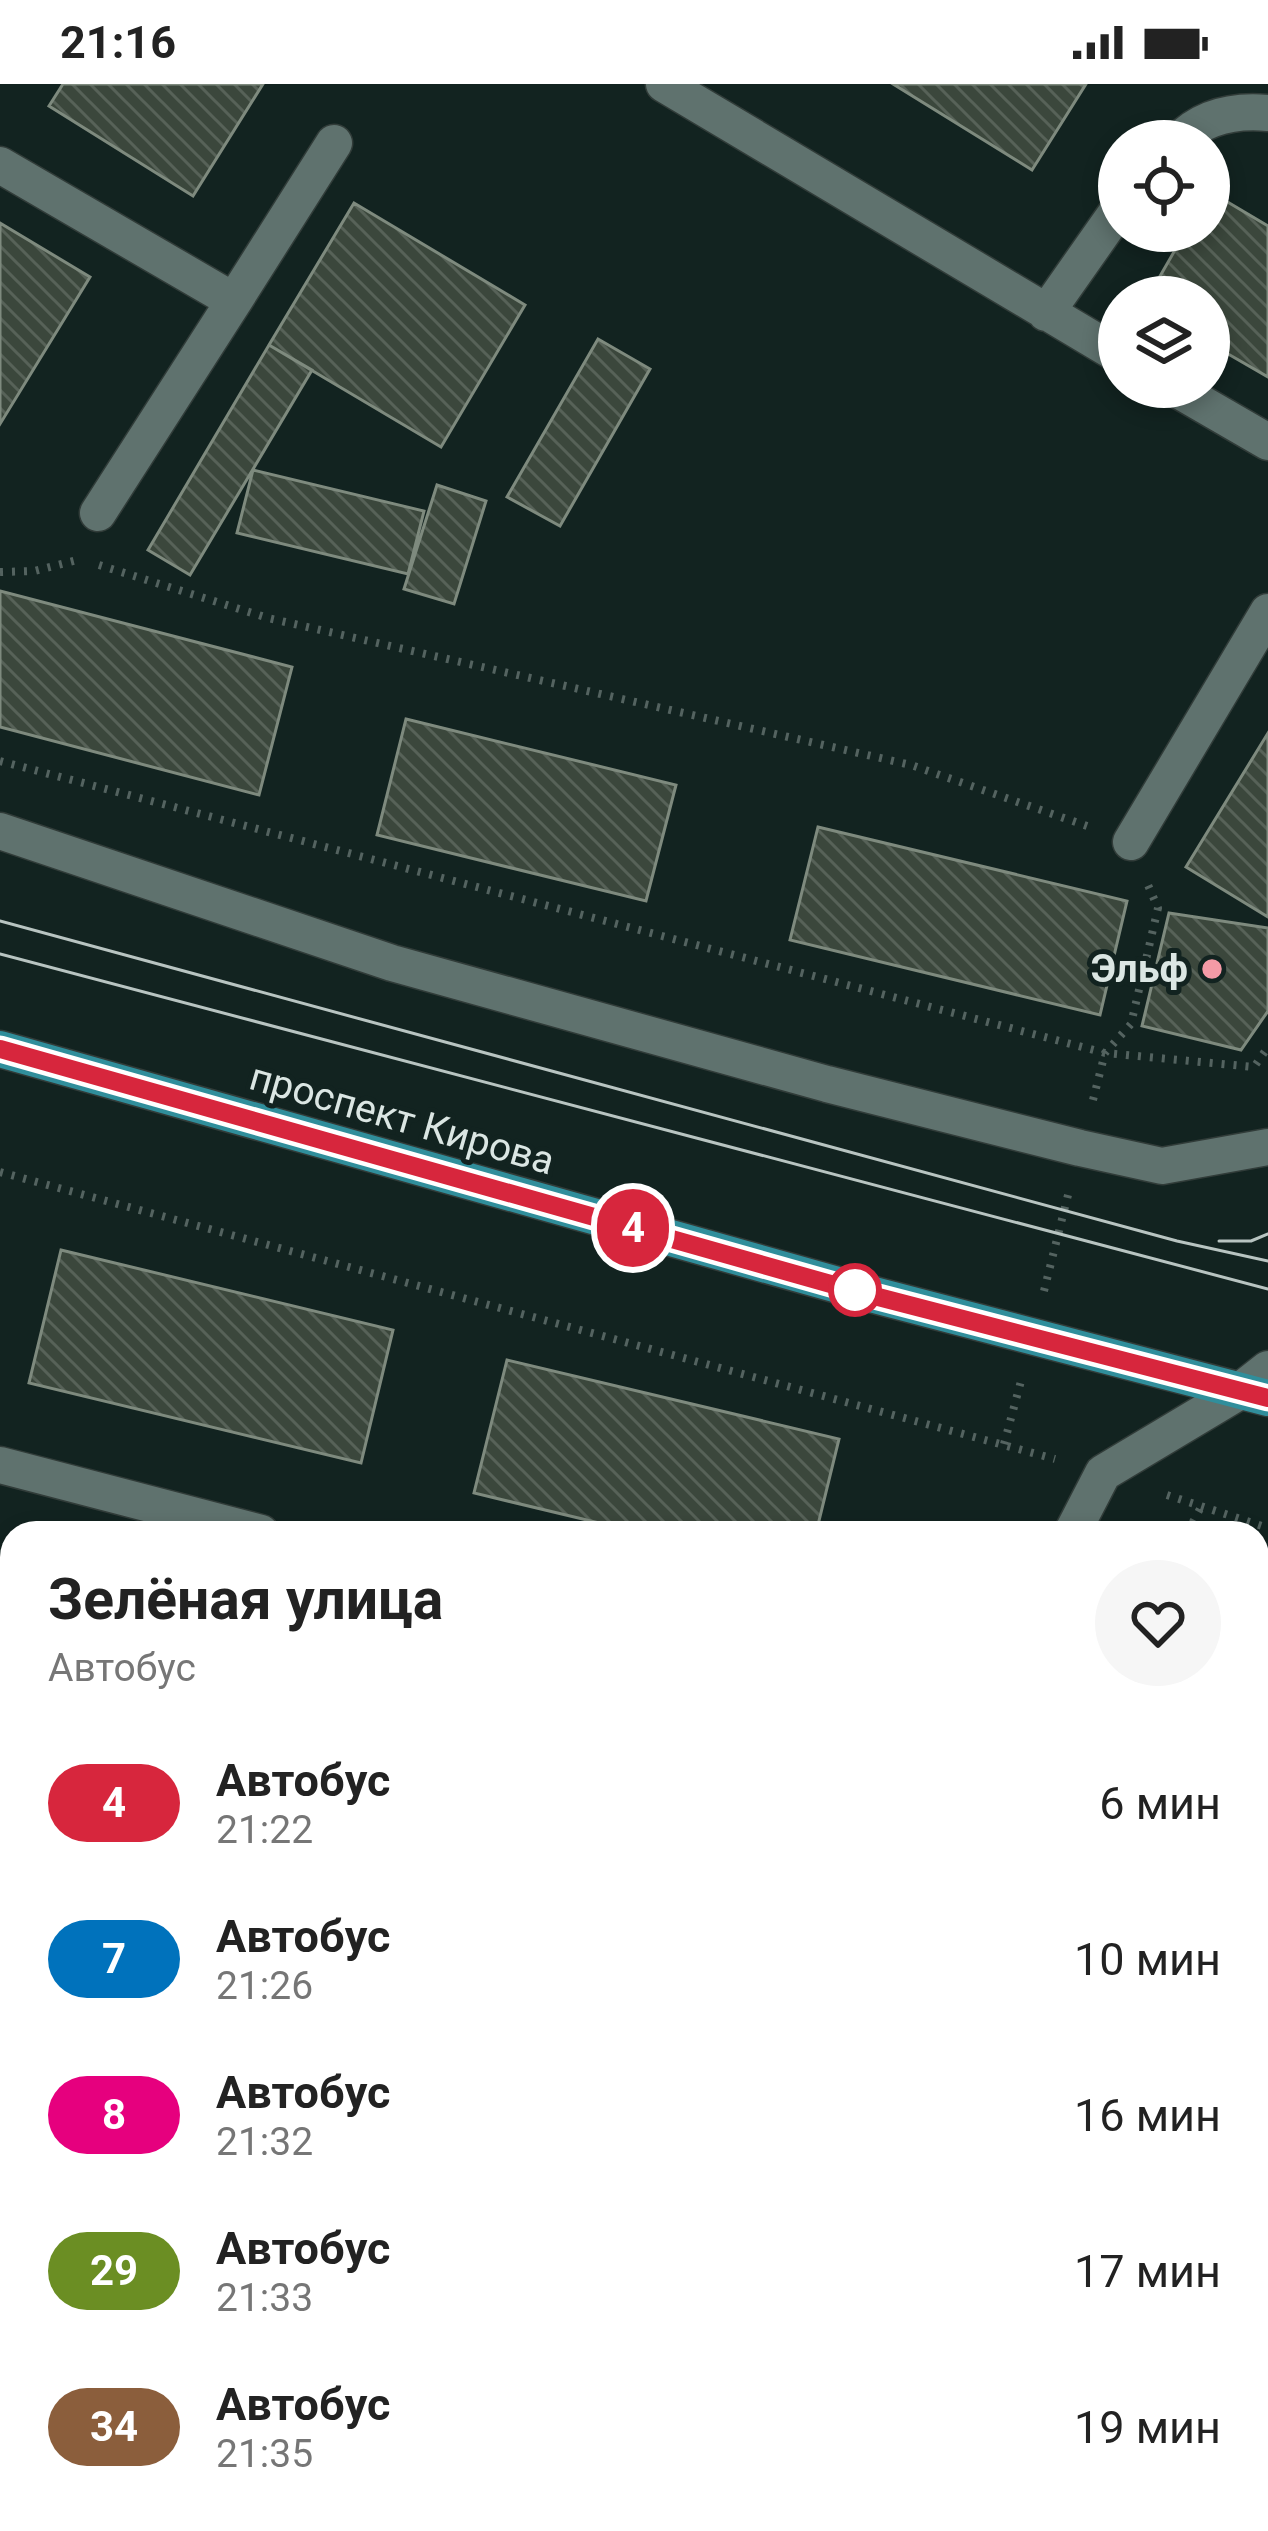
<!DOCTYPE html>
<html lang="ru">
<head>
<meta charset="utf-8">
<style>
  :root { --surface:#fff; --page:#f6f6f6; --text:#222; --muted:#767676 }
  body { margin:0; font-family:Roboto,sans-serif; background:var(--page); color:var(--text); height:100vh; display:flex; flex-direction:column; font-size:45px; white-space:nowrap }
  * { box-sizing:border-box; margin:0 }
  p { font-size:39px; color:var(--muted) }
  .icon { flex:none; width:66px; height:66px; fill:none; stroke:currentColor; stroke-width:2; stroke-linecap:round; stroke-linejoin:round }
  .map { position:relative; flex:1; overflow:hidden }
  .sheet { position:absolute; left:0px; top:1437px; width:1269px; height:1011px; display:flex; flex-direction:column; background:var(--surface); border-radius:36px 36px 0 0; box-shadow:0 6px 18px #0003 }
  .sheet>* { flex:none }
  .badge { padding:0 24px; border-radius:39px; font-size:42px; line-height:78px }
  .tools { position:absolute; left:1098px; top:36px; display:grid; gap:24px }
  .tools a { display:grid; place-items:center; width:132px; height:132px; border-radius:50%; background:var(--surface); box-shadow:0 6px 18px #0003; font-size:60px }
  .map>.badge { position:absolute; translate:-50% -50%; box-shadow:0 0 0 6px #fff }
  .round { display:grid; place-items:center; flex:none; width:126px; height:126px; border-radius:63px; background:var(--page) }
  .summary { display:flex; align-items:center; justify-content:space-between; height:204px; padding:0 48px }
  h1 { font-size:57px; font-weight:700; line-height:90px }
  ul { padding:0; list-style:none }
  li { display:flex; align-items:center; gap:36px; height:156px; padding:0 48px }
  li div { flex:1 }
  li b { display:block; font-size:45px }
  li em { font-style:normal }
  li .badge { min-width:132px; font-weight:700; text-align:center }
  .status { display:flex; justify-content:space-between; align-items:center; height:84px; padding:0 60px; background:var(--surface); direction:ltr }
  .status svg { height:33px; fill:currentColor }
  .map>svg:first-child { display:block }
  .industrial { fill:url(#industrial-furrows) }
  .building { fill:url(#building-back-hatch); stroke:#7e8a7e; stroke-width:3 }
  .lines { fill:none; stroke-linecap:round; stroke-linejoin:round }
  .minor-casing { stroke:#313c39; stroke-width:39 }
  .major-casing { stroke:#313c39; stroke-width:39 }
  .path { stroke:#546360; stroke-width:8; stroke-dasharray:3 9; stroke-linecap:butt }
  .minor { stroke:#5f726e; stroke-width:36 }
  .major { stroke:#308e9b; stroke-width:36 }
  .tram { stroke:#b8c4c1; stroke-width:3 }
  .line-casing { stroke:#fff; stroke-width:27 }
  .line { stroke:#d7263d; stroke-width:18 }
  .poi-dot { fill:#f49aa6; stroke:#122320; stroke-width:4.5 }
  .stop-dot { fill:#fff; stroke:#d7263d; stroke-width:6 }
  .labels { text-anchor:middle; dominant-baseline:central; stroke-width:10; stroke-linejoin:round; paint-order:stroke }
  .poi-label { font-size:39px; font-weight:bold; fill:#dbe6e3; stroke:#122320; text-anchor:end }
  .street-label { font-size:39px; fill:#dbe6e3; stroke:#122320 }
</style>
</head>
<body>
<div class="status"><b>21:16</b><svg viewBox="0 0 49 12"><path d="M0 12V9h3v3zM5 12V6h3v6zM10 12V3h3v9zM15 12V0h3v12zM26 1h20v11H26zM47 4h2v5h-2z"/></svg></div>
<div class="map">
<svg width="1268" height="2447" viewBox="0 0 1268 2447">
  <defs>
    <pattern id="industrial-furrows" width="10" height="10" patternUnits="userSpaceOnUse" patternTransform="scale(3)"><rect width="10" height="10" fill="#142e2a"/><path d="M-1 1l2-2M0 10L10 0M9 11l2-2" fill="none" stroke="#364c49"/></pattern>
    <pattern id="building-back-hatch" width="6" height="6" patternUnits="userSpaceOnUse" patternTransform="scale(3)"><rect width="6" height="6" fill="#3b473c"/><path d="M-1 5l2 2M0 0l6 6M5-1l2 2" fill="none" stroke="#576258"/></pattern>
  </defs>
  <rect width="100%" height="100%" fill="#122320"/>
  <!-- industrial -->
  <path class="industrial" d="M 0,2006 L 12,2013 L 12,2436 L 441,2436 L 434,2447 L 0,2447 Z"/>
  <!-- building -->
  <path class="building" d="M 63,0 L 263,0 L 193,112 L 49,22 Z
    M 893,0 L 1086,0 L 1032,86 Z
    M 1209,107 L 1268,142 L 1268,293 L 1209,259 L 1209,213 L 1148,213 L 1186,147 L 1209,147 Z
    M 354,119 L 525,221 L 441,363 L 269,261 Z
    M 0,139 L 90,193 L 0,340 Z
    M 598,255 L 650,285 L 560,442 L 507,413 Z
    M 269,261 L 312,286 L 190,491 L 148,466 Z
    M 253,386 L 424,427 L 408,490 L 237,449 Z
    M 437,401 L 486,417 L 454,520 L 404,505 Z
    M 0,507 L 292,583 L 259,711 L 0,643 Z
    M 406,635 L 676,701 L 646,817 L 377,751 Z
    M 1268,649 L 1268,833 L 1186,783 Z
    M 818,743 L 1127,817 L 1100,931 L 790,856 Z
    M 1169,829 L 1268,844 L 1268,927 L 1241,966 L 1142,942 Z
    M 61,1166 L 393,1246 L 361,1379 L 29,1299 Z
    M 507,1276 L 839,1355 L 816,1449 L 641,1449 L 474,1409 Z
    M 1257,1585 L 1268,1591 L 1268,1735 L 1257,1729 Z
    M 0,1759 L 12,1766 L 12,1814 L 0,1836 Z
    M 1257,2194 L 1268,2201 L 1268,2328 L 1257,2321 Z
    M 12,2384 L 12,2436 L 139,2436 L 158,2447 L 0,2447 L 0,2404 Z
    M 650,2436 L 804,2436 L 797,2447 L 643,2447 Z"/>
  <g class="lines">
    <!-- minor casing -->
    <g class="minor-casing">
      <path id="minor" d="M 664,0 L 1119,271
        M 1179,57 C 1203,32 1235,26 1268,29
        M 0,81 L 234,217 L 98,429
        M 234,217 L 334,59
        M 1046,229 L 1119,125
        M 1173,303 L 1268,358
        M 0,747 L 392,879 L 827,1000 L 1080,1064 L 1162,1082 L 1268,1063
        M 1131,758 L 1268,528
        M 0,1381 L 261,1449
        M 1072,1449 L 1103,1389 L 1240,1307 L 1268,1285
        M 1257,1834 L 1268,1841
        M 1257,2038 L 1268,2019
        M 1257,2094 L 1268,2101
        M 0,2275 L 12,2281
        M 1192,2436 L 1211,2447
        M 225,2447 L 231,2436
        M 486,2447 L 493,2436
        M 853,2447 L 860,2436"/>
    </g>
    <!-- major casing -->
    <g class="major-casing">
      <path id="major" d="M 0,965 L 859,1207 L 1268,1314"/>
    </g>
    <!-- path -->
    <path class="path" d="M 99,481 L 268,534 L 911,681 L 1087,742
      M 0,488 L 34,487 L 81,475
      M 0,677 L 1105,969 L 1254,983 L 1268,963
      M 1093,1016 L 1105,969 L 1131,940 L 1158,824 L 1148,801
      M 0,1088 L 1055,1375
      M 1044,1207 L 1068,1111
      M 1004,1360 L 1021,1297
      M 1167,1411 L 1268,1444
      M 1187,1449 L 1201,1423
      M 0,1479 L 12,1491"/>
    <!-- minor -->
    <use href="#minor" class="minor"/>
    <!-- major -->
    <use href="#major" class="major"/>
    <!-- tram -->
    <path class="tram" d="M 0,837 L 1177,1157 L 1268,1177
      M 0,870 L 1268,1205
      M 1219,1157 L 1251,1157 L 1268,1150"/>
  </g>
  <g class="lines">
    <!-- line casing -->
    <g class="line-casing">
      <path id="line" d="M 0,965 L 859,1208 L 1268,1314"/>
    </g>
    <!-- line -->
    <use href="#line" class="line"/>
  </g>
  <!-- markers -->
  <circle class="poi-dot" cx="1212" cy="885" r="12"/>
  <circle class="stop-dot" cx="855" cy="1206" r="24"/>
  <g class="labels">
    <!-- poi labels -->
    <g class="poi-label">
      <text x="1188" y="885">Эльф</text>
    </g>
    <!-- street labels -->
    <g class="street-label">
      <text transform="translate(402 1035) rotate(16)">проспект Кирова</text>
    </g>
  </g>
</svg>
<div class="tools">
<a><svg class="icon" aria-label="locate" viewBox="0 0 24 24"><circle cx="12" cy="12" r="6"/><path d="M12 2v4M12 18v4M2 12h4M18 12h4"/></svg></a>
<a><svg class="icon" aria-label="layers" viewBox="0 0 24 24"><path d="M12 4l9 5-9 5-9-5zM3 14l9 5 9-5"/></svg></a>
</div>
<b class="badge" style="left:633px;top:1144px;background:#d7263d;color:#fff">4</b>
<section class="sheet">
<div class="summary"><div><h1>Зелёная улица</h1><p>Автобус</p></div><a class="round"><svg class="icon" aria-label="heart" viewBox="0 0 24 24"><path d="M12 20l-8-8c-3-5 5-10 8-4 3-6 11-1 8 4z"/></svg></a></div>
<ul>
<li><span class="badge" style="background:#d7263d;color:#fff">4</span><div><b>Автобус</b><p>21:22</p></div><em>6 мин</em></li>
<li><span class="badge" style="background:#0072bc;color:#fff">7</span><div><b>Автобус</b><p>21:26</p></div><em>10 мин</em></li>
<li><span class="badge" style="background:#e6007e;color:#fff">8</span><div><b>Автобус</b><p>21:32</p></div><em>16 мин</em></li>
<li><span class="badge" style="background:#6b8e23;color:#fff">29</span><div><b>Автобус</b><p>21:33</p></div><em>17 мин</em></li>
<li><span class="badge" style="background:#8b5e3c;color:#fff">34</span><div><b>Автобус</b><p>21:35</p></div><em>19 мин</em></li>
</ul>
</section>
</div>
</body>
</html>
